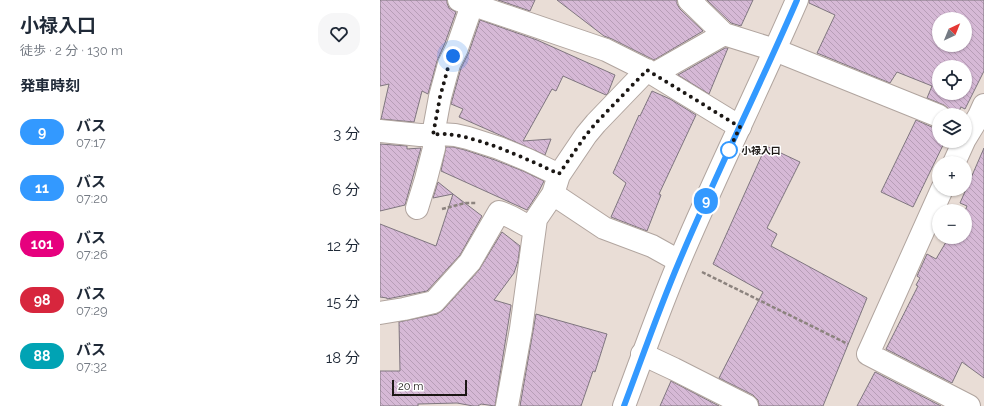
<!DOCTYPE html>
<html lang="ja">
<head>
<meta charset="utf-8">
<style>
  :root { --surface:#fff; --page:#f6f6f7; --text:#1f2937; --muted:#747a83 }
  body { margin:0; font-family:Raleway,"Noto Sans JP",sans-serif; background:var(--page); color:var(--text); height:100vh; display:flex; flex-direction:column; font-size:15px; white-space:nowrap }
  * { box-sizing:border-box; margin:0 }
  p { font-size:13px; color:var(--muted) }
  .icon { flex:none; width:22px; height:22px; fill:none; stroke:currentColor; stroke-width:2; stroke-linecap:round; stroke-linejoin:round }
  .map { position:relative; flex:1; overflow:hidden }
  .drawer { display:flex; flex-direction:column; background:var(--surface); width:380px }
  .drawer>* { flex:none }
  .badge { padding:0 8px; border-radius:13px; font-size:14px; line-height:26px }
  .needle { width:26px; rotate:43deg }
  .fabs { position:absolute; left:552px; top:12px; display:grid; gap:8px }
  .fabs a { display:grid; place-items:center; width:40px; height:40px; border-radius:50%; background:var(--surface); box-shadow:0 1px 3px #0004; font-size:20px }
  .scale { position:absolute; left:12px; bottom:10px; width:75px; box-sizing:border-box; padding-left:4px; border:2px solid #1b1714; border-top:0; font-size:11px; line-height:14px; white-space:nowrap; color:#1b1714; -webkit-text-stroke:3px #fff; paint-order:stroke }
  .you { position:absolute; width:20px; height:20px; margin:-10px; border:3px solid #fff; border-radius:50%; background:#1a73e8; box-shadow:0 0 0 6px #1a73e833 }
  .map>.badge { position:absolute; translate:-50% -50%; box-shadow:0 0 0 2px #fff }
  h2 { padding:0 20px; font-size:15px; line-height:36px }
  .round { display:grid; place-items:center; flex:none; width:42px; height:42px; border-radius:16px; background:var(--page) }
  .overview { display:flex; align-items:center; justify-content:space-between; height:68px; padding:0 20px }
  h1 { font-size:19px; font-weight:700; line-height:30px }
  ul { padding:0; list-style:none }
  li { display:flex; align-items:center; gap:12px; height:56px; padding:0 20px }
  li div { flex:1 }
  li b { display:block; font-size:15px }
  li em { font-style:normal }
  li .badge { min-width:44px; font-weight:700; text-align:center }
  main { display:flex; flex:1; min-height:0 }
  .map>svg:first-child { display:block }
  .building { fill:url(#building-back-hatch); stroke:#7f767f; fill-rule:evenodd }
  .lines { fill:none; stroke-linecap:round; stroke-linejoin:round }
  .minor-casing { stroke:#b1a59f; stroke-width:24 }
  .primary-casing { stroke:#b1a59f; stroke-width:24 }
  .path { stroke:#8c837e; stroke-width:2.5; stroke-dasharray:4 2; stroke-linecap:butt }
  .minor { stroke:#fff; stroke-width:22 }
  .primary { stroke:#fff; stroke-width:22 }
  .line-casing { stroke:#fff; stroke-width:9 }
  .line { stroke:#39f; stroke-width:6 }
  .walk { stroke:#1b1714; stroke-width:4; stroke-dasharray:0 7.2 }
  .stop-dot { fill:#fff; stroke:#39f; stroke-width:2 }
  .labels { text-anchor:middle; dominant-baseline:central; stroke-width:3; stroke-linejoin:round; paint-order:stroke }
  .stop-label { font-size:10px; font-weight:bold; fill:#1b1714; stroke:#fff; text-anchor:start }
</style>
</head>
<body>
<main>
<section class="drawer">
<div class="overview"><div><h1>小禄入口</h1><p>徒歩 · 2 分 · 130 m</p></div><a class="round"><svg class="icon" aria-label="heart" viewBox="0 0 24 24"><path d="M12 20l-8-8c-3-5 5-10 8-4 3-6 11-1 8 4z"/></svg></a></div>
<h2>発車時刻</h2>
<ul>
<li><span class="badge" style="background:#39f;color:#fff">9</span><div><b>バス</b><p>07:17</p></div><em>3 分</em></li>
<li><span class="badge" style="background:#39f;color:#fff">11</span><div><b>バス</b><p>07:20</p></div><em>6 分</em></li>
<li><span class="badge" style="background:#e6007e;color:#fff">101</span><div><b>バス</b><p>07:26</p></div><em>12 分</em></li>
<li><span class="badge" style="background:#d7263d;color:#fff">98</span><div><b>バス</b><p>07:29</p></div><em>15 分</em></li>
<li><span class="badge" style="background:#00a3b4;color:#fff">88</span><div><b>バス</b><p>07:32</p></div><em>18 分</em></li>
</ul>
</section>
<div class="map">
<svg width="604" height="406" viewBox="0 0 604 406">
  <defs>
    <pattern id="building-back-hatch" width="6" height="6" patternUnits="userSpaceOnUse"><rect width="6" height="6" fill="#d6b9d6"/><path d="M-1 5l2 2M0 0l6 6M5-1l2 2" fill="none" stroke="#b79eb7"/></pattern>
  </defs>
  <rect width="100%" height="100%" fill="#e9ddd6"/>
  <!-- building -->
  <path class="building" d="M 0,0 L 67,0 L 67,3 L 69,8 L 76,12 L 65,43 L 57,61 L 48,94 L 42,91 L 34,122 L 1,119 L 9,84 L 0,86 Z
    M 118,0 L 155,0 L 150,11 Z
    M 177,0 L 297,0 L 297,4 L 300,9 L 323,31 L 274,60 L 232,39 L 224,36 Z
    M 327,0 L 373,0 L 361,26 L 351,23 Z
    M 429,0 L 604,0 L 604,71 L 585,109 L 581,107 L 577,115 L 571,115 L 569,109 L 564,105 L 547,98 L 552,86 L 517,72 L 510,83 L 437,53 L 455,15 L 429,3 ZM 559,19 L 585,19 L 585,45 L 559,45 ZM 559,67 L 585,67 L 585,93 L 559,93 Z
    M 100,20 L 157,40 L 235,75 L 228,93 L 226,95 L 183,76 L 176,91 L 172,89 L 143,141 L 171,139 L 165,155 L 79,117 L 83,109 L 71,104 L 81,68 L 89,52 Z
    M 345,48 L 348,48 L 329,94 L 298,75 Z
    M 272,91 L 290,99 L 316,115 L 279,194 L 281,195 L 267,231 L 231,217 L 246,183 L 233,173 L 259,115 L 260,116 Z
    M 536,120 L 554,128 L 559,128 L 559,141 L 565,141 L 533,207 L 501,192 Z
    M 0,144 L 27,146 L 27,149 L 41,148 L 25,205 L 0,211 Z
    M 386,146 L 420,162 L 387,228 L 397,234 L 391,246 L 487,298 L 443,406 L 379,406 L 378,400 L 373,395 L 339,378 L 383,292 L 333,264 Z
    M 66,147 L 73,147 L 85,150 L 115,160 L 143,171 L 164,181 L 158,193 L 147,210 L 61,171 Z
    M 604,148 L 604,378 L 582,362 L 572,383 L 506,349 L 538,286 L 536,285 L 540,278 L 537,276 L 547,254 L 556,259 L 569,237 L 585,237 L 585,211 L 587,206 L 580,203 Z
    M 58,182 L 73,194 L 53,198 Z
    M 73,194 L 102,216 L 80,255 L 47,291 L 7,299 L 7,298 L 0,297 L 0,224 L 56,246 Z
    M 122,232 L 140,246 L 138,261 L 134,273 L 114,300 L 131,305 L 131,306 L 115,406 L 101,404 L 98,406 L 93,406 L 77,403 L 38,404 L 38,406 L 0,406 L 0,371 L 20,371 L 19,322 L 57,314 L 63,310 L 99,270 Z
    M 156,314 L 227,334 L 215,372 L 213,371 L 201,406 L 140,406 Z
    M 495,372 L 561,406 L 477,406 Z
    M 291,381 L 339,406 L 280,406 Z"/>
  <g class="lines">
    <!-- minor casing -->
    <g class="minor-casing">
      <path id="minor" d="M 79,0 L 226,50 L 270,72 L 360,127
        M 309,0 L 344,34
        M 267,70 L 216,123 L 206,135 L 179,175 L 173,194 L 224,228 L 272,246 L 299,261
        M 274,74 L 344,34 L 395,50 L 559,116
        M 0,131 L 40,135 L 53,135 L 59,134 L 75,135 L 88,138 L 119,148 L 148,160 L 179,175
        M 585,139 L 599,116 L 604,105
        M 574,163 L 584,141
        M 562,189 L 488,354 L 589,406
        M 37,208 L 46,179 L 54,148 L 53,135 L 60,97 L 69,64 L 77,48 L 92,5
        M 0,313 L 24,309 L 54,302 L 90,262 L 119,212 C 132,216 142,224 154,229
        M 262,354 L 294,369 L 367,406
        M 127,406 L 141,329 L 156,219 L 173,194"/>
    </g>
    <!-- primary casing -->
    <g class="primary-casing">
      <path id="primary" d="M 244,406 C 262,358 279,309 299,262 C 336,174 379,88 417,0"/>
    </g>
    <!-- path -->
    <path class="path" d="M 62,209 L 85,203 L 97,203
      M 322,272 L 468,344"/>
    <!-- minor -->
    <use href="#minor" class="minor"/>
    <!-- primary -->
    <use href="#primary" class="primary"/>
  </g>
  <g class="lines">
    <!-- line casing -->
    <g class="line-casing">
      <path id="line" d="M 244,406 C 262,358 279,309 299,262 C 336,174 379,88 417,0"/>
    </g>
    <!-- line -->
    <use href="#line" class="line"/>
    <!-- walk -->
    <path class="walk" d="M 73,56 L 69,64 L 60,97 L 53,135 C 83,128 151,161 179,174 L 206,135 L 216,123 L 267,70 L 360,127 L 348,152 L 349,150"/>
  </g>
  <!-- markers -->
  <circle class="stop-dot" cx="349" cy="150" r="8"/>
  <g class="labels">
    <!-- stop labels -->
    <g class="stop-label">
      <text x="361" y="150">小禄入口</text>
    </g>
  </g>
</svg>
<div class="fabs">
<a><svg class="needle" viewBox="-14 -14 28 28"><path d="M0-13l5 13h-10z" fill="#e53935"/><path d="M0 13l5-13h-10z" fill="#747a83"/></svg></a>
<a><svg class="icon" aria-label="locate" viewBox="0 0 24 24"><circle cx="12" cy="12" r="6"/><path d="M12 2v4M12 18v4M2 12h4M18 12h4"/></svg></a>
<a><svg class="icon" aria-label="layers" viewBox="0 0 24 24"><path d="M12 4l9 5-9 5-9-5zM3 14l9 5 9-5"/></svg></a>
<a>+</a>
<a>−</a>
</div>
<div class="scale">20 m</div>
<div class="you" style="left:73px;top:56px"></div>
<b class="badge" style="left:326px;top:201px;background:#39f;color:#fff">9</b>
</div>
</main>
</body>
</html>
